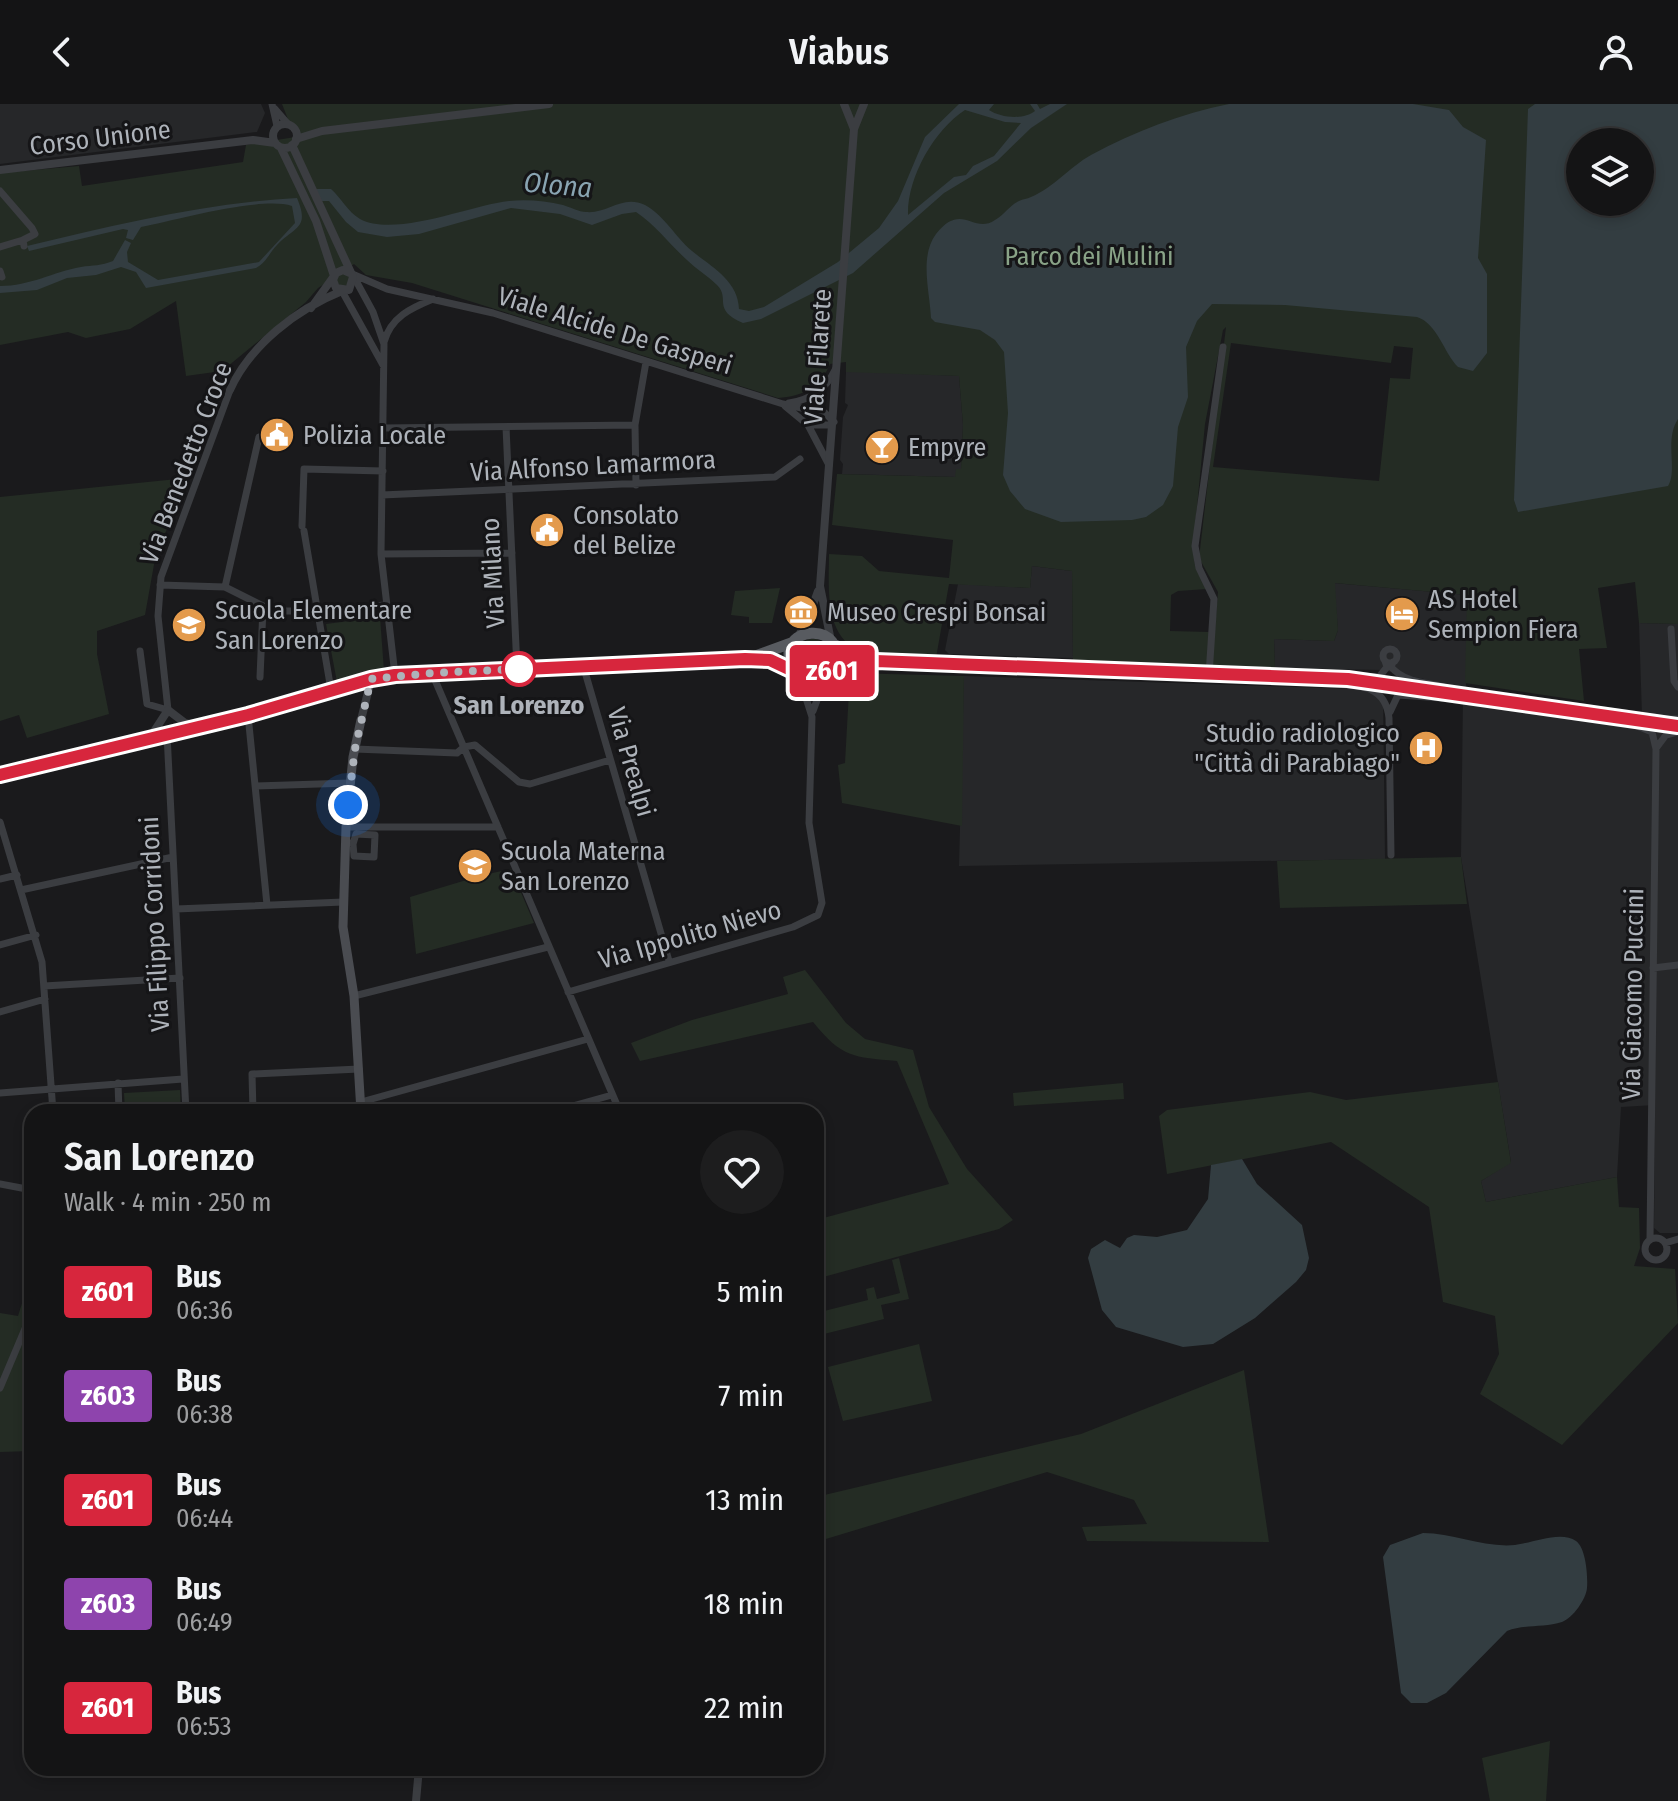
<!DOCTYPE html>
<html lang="en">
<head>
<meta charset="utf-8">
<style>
  :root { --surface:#141415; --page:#1d1d1e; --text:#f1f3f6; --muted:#9d9ea0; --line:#333334 }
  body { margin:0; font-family:"Fira Sans Condensed",sans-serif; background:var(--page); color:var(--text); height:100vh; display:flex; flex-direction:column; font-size:30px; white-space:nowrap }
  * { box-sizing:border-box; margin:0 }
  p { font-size:26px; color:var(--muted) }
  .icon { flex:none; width:44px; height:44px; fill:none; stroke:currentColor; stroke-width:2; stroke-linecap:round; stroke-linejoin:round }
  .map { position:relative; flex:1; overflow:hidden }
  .side { position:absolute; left:24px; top:1000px; width:800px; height:672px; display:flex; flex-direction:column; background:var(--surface); border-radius:24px; box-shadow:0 4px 12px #0003,0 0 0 2px var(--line) }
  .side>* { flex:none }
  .badge { padding:0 16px; border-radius:6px; font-size:28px; line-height:52px }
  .fabs { position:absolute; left:1566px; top:24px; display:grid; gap:16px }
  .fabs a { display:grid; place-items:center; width:88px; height:88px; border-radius:50%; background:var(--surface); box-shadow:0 4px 12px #0003,0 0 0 2px var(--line); font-size:40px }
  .you { position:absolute; width:40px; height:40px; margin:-20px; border:6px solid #fff; border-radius:50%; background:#1a73e8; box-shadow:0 0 0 12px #1a73e833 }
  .map>.badge { position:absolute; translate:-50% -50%; box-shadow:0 0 0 4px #fff }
  .round { display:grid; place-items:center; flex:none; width:84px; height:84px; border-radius:42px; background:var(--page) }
  .headline { display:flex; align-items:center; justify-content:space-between; height:136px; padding:0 40px }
  h1 { font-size:38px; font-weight:600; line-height:60px }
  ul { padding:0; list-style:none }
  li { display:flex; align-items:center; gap:24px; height:104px; padding:0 40px }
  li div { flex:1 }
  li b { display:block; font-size:30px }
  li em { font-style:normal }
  li .badge { min-width:88px; font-weight:700; text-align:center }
  header { display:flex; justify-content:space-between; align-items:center; height:104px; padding:0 40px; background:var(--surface); font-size:36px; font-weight:600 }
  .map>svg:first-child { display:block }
  .built { fill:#262729 }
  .green { fill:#242c24; fill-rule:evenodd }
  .water { fill:#333d41; fill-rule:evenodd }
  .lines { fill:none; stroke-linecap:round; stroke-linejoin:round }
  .minor { stroke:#3b3d41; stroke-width:7 }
  .tertiary { stroke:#3b3d41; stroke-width:8 }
  .secondary { stroke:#4a4c51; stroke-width:9 }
  .primary { stroke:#585b60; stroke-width:11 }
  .line-casing { stroke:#fff; stroke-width:18 }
  .line { stroke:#d7263d; stroke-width:12 }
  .walk { stroke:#aeb3ba; stroke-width:8; stroke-dasharray:0 14.4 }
  .stop-dot { fill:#fff; stroke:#d7263d; stroke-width:4 }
  .labels { text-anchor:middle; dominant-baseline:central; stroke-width:6; stroke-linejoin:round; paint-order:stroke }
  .street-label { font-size:26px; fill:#aeb3ba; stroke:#151517 }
  .park-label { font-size:26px; fill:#89a387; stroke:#151517 }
  .poi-label { font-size:26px; fill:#aeb3ba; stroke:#151517; text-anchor:start }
  .stop-label { font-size:26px; font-weight:bold; fill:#aeb3ba; stroke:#151517 }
  .water-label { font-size:28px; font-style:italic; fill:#89a4b2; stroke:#151517 }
</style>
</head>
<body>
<header><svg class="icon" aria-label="back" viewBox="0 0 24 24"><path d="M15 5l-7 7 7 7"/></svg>Viabus<svg class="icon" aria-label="person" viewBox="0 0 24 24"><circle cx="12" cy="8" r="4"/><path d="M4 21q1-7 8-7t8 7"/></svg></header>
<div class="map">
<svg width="1678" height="1697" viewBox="0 0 1678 1697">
  <rect width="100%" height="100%" fill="#1a1a1c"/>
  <!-- built -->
  <path class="built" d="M 0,0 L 261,0 L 265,9 L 257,28 L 0,60 Z
    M 857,267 L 959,272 L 963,321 L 961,365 L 955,373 L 842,370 L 843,360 L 840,356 L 843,313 L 848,301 L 845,299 L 846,268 Z
    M 1032,462 L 1072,467 L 1073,554 L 949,550 L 945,546 L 958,480 L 1030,484 Z
    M 1334,479 L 1468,491 L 1466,584 L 1382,566 L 1275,564 L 1274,535 L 1334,537 L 1338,526 Z
    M 1639,519 L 1678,520 L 1678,616 L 1642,612 Z
    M 964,572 L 1383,586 L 1385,755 L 959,762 Z
    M 1463,592 L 1678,623 L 1678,1129 L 1660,1129 L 1654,1124 L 1655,1001 L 1621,1003 L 1617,1073 L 1486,1098 L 1481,1077 L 1511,1058 L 1461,753 Z"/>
  <!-- green -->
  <path class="green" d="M 282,0 L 1678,0 L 1678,520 L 1639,519 L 1635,478 L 1598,484 L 1607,544 L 1579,545 L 1584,597 L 1465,579 L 1467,491 L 1335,479 L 1338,526 L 1334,537 L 1274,535 L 1275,564 L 1212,561 L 1218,488 L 1199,454 L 1226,223 L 1223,226 L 1205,320 L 1193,444 L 1195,461 L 1207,485 L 1178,487 L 1171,491 L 1170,527 L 1209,528 L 1207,561 L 1197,565 L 1073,557 L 1072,467 L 1032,462 L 1030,484 L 949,480 L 936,554 C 914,553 886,556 865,549 C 823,536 829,485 829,450 L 862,452 L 879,467 L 949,474 L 953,436 L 832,421 L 837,370 L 955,373 L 956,365 L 961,365 L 963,321 L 959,272 L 846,268 L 846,258 L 830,260 C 820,284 803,292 778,294 L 412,179 L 366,171 L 354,160 L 344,167 L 352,174 L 343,186 L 334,174 L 318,184 L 306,198 L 222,267 L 186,272 L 176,197 L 130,225 L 86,234 L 68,228 L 0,241 L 0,69 L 79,62 L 82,82 L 243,58 L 246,41 L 295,33 ZM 1580,38 L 1640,38 L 1640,98 L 1580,98 ZM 1231,239 L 1391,259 L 1394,242 L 1413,244 L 1410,275 L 1390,274 L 1379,377 L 1213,363 Z
    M 187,374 L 155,455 L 145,511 L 97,527 L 97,550 L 109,610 L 27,634 L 19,611 L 0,617 L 0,393 Z
    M 780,484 L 772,519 L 749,519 L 749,513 L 731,511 L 735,487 Z
    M 380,513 L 384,567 L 337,578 L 326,520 Z
    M796 552a17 17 0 1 1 34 0a17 17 0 1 1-34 0Z
    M 850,569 L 964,572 L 962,722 L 842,699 L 838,661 L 845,659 Z
    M 1461,753 L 1467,800 L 1280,804 L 1277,757 Z
    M 511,765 L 534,819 L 416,850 L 410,793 L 483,771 Z
    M 805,866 L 846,919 L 865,935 L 913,946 L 929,1003 L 967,1065 L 1013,1116 L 999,1125 L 816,1175 L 816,1116 L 949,1080 L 897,957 C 853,953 842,954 813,918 L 640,957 L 631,939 L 692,916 L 788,890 L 783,873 Z
    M 1498,978 L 1511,1059 L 1481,1077 L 1486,1098 L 1617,1073 L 1619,1103 L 1639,1104 L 1640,1144 L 1634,1162 L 1675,1165 L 1678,1219 L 1562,1341 L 1480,1290 L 1499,1250 L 1495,1212 L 1443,1198 L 1429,1103 L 1331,1038 L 1167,1070 L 1159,1012 L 1167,1006 L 1310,988 L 1346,996 Z
    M 1123,979 L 1124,995 L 1014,1002 L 1013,989 Z
    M 180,986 L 181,1008 L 125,1008 L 124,989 Z
    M 899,1154 L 909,1195 L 881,1201 L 884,1215 L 816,1232 L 816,1209 L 868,1196 L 866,1185 L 874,1183 L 877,1195 L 900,1189 L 892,1156 Z
    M 32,1168 L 32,1347 L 0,1348 L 0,1209 L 18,1212 Z
    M 919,1240 L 932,1297 L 843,1317 L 828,1263 Z
    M 1244,1266 L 1269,1438 L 1087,1437 L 1082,1423 L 1147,1420 L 1134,1396 L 1047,1368 L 816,1438 L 816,1393 L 1081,1330 Z
    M 1550,1637 L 1546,1697 L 1490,1697 L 1482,1654 Z"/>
  <!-- water -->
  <path class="water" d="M 959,0 L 994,0 L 989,6 C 1001,14 1024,16 1035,7 L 1030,0 L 1037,0 L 1040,5 L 1050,0 L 1067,0 L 1031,24 L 997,57 L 944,89 L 853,169 L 761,215 L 743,219 C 711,205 731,195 717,181 C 708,172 696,165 687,156 C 669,140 657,122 636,108 L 622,110 L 592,121 L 560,110 L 511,104 L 419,130 L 387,133 L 358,128 L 346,118 L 329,97 L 319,97 L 315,85 L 331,85 C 341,94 348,108 360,115 C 395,134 471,101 509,97 C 527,95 546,97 563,101 C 570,103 579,108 586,108 C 608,110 622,90 645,101 C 666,113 675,133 692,147 C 713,164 738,177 739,205 L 749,207 L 764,203 L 838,158 L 879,124 L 898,97 L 925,33 ZM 965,6 L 1005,18 L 1021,19 L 994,52 L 973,62 L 966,71 L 954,73 L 908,111 C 907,74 934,26 965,6 Z
    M 1229,0 L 1413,0 L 1449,6 L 1463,23 L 1486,36 L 1478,154 L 1487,170 L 1487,249 L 1473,267 L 1458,263 C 1444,249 1437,219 1417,213 L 1285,201 L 1212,200 L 1197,217 L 1186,243 L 1188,293 L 1178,323 L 1173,382 L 1163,401 L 1146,413 L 1132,416 L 1061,418 L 1025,405 L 1010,387 L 1003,371 L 1008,309 L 1004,248 L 995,236 L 980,226 L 935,218 L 931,214 C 930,188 919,153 936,130 C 962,97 973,131 995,116 C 1004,111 1010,101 1019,97 C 1023,95 1027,95 1031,93 C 1053,84 1071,62 1091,51 C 1136,27 1180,10 1229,0 Z
    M 1535,0 L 1678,0 L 1678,315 C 1664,336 1678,366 1668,382 L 1518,408 L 1514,396 L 1528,5 ZM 1580,38 L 1640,38 L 1640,98 L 1580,98 Z
    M 297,94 C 310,125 295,122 277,141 C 269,149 267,158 256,164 L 146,184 L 136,168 L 121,163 L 96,171 L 67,174 L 37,186 L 0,189 L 0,182 C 30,182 53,168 81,163 C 93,161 101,162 113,157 L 125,136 L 131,139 L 127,148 L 128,158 L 158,176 L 259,158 L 295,119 L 292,102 C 261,92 176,116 141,123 L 133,136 L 126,134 L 128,126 L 123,125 L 29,147 L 27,142 C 116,121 205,99 297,94 Z
    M 1242,1055 L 1257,1080 L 1302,1121 L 1309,1154 L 1306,1166 L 1296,1178 L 1255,1214 L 1213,1240 L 1183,1243 L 1116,1223 L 1102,1206 L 1088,1154 L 1091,1145 L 1105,1136 L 1120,1144 L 1127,1134 L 1134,1131 L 1157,1133 L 1187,1126 L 1208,1095 L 1211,1061 Z
    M 1423,1429 C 1454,1429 1484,1444 1515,1441 C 1532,1439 1561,1426 1576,1437 C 1586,1444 1588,1472 1587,1484 C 1586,1495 1573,1514 1562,1518 C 1544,1524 1524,1520 1507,1527 L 1446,1589 L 1427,1599 L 1411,1599 L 1401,1589 L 1383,1453 L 1390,1441 Z"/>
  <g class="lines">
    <!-- minor -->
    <path class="minor" d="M 272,0 L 277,22
      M 275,5 L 288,20
      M 0,87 L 32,124 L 35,130 L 23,136 L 24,142
      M 0,143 L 23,136
      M 0,167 L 2,173
      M 350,169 L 387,185 L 493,209 L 783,300 L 825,309 L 834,318 L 829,321 L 808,321
      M 354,173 L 373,208 L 384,240 L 381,450 L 395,571
      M 342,187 L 383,261
      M 384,238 C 391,213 411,204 433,195
      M 789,299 C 810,296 826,285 835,266
      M 785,302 L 808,321 L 829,361
      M 506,323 L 517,565
      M 384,324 L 635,321
      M 636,381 L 635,321 L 646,258
      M 382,391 L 775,373 L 800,355
      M 302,422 L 304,365 L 383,367
      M 304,427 L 331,586
      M 381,450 L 512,449
      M 160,481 L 225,483 L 273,507 L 317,507 L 385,501
      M 225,483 L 259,333
      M 1671,525 L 1674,577 L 1678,583
      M1383 552a7 7 0 1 1 14 0a7 7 0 1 1-14 0Z
      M 140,547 L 147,600 L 168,606 L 158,512 L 161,473 L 230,286
      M 1393,558 L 1391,563 C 1410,584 1437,575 1459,590
      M 583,561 L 669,857
      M 432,569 L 620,1008
      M 1209,571 L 1214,495 L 1199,464 L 1195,442 L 1223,243
      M 1362,572 L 1379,573 L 1387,563 L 1385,557
      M 260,573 L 263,504
      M 1309,576 L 1315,579 C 1347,583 1385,574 1389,614 L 1391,751
      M 813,607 L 826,572
      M 1390,608 L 1398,591 L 1442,594
      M 248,611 L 267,801
      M 1660,615 L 1678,615
      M 1625,617 L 1652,628 L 1656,645 L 1650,1135
      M 167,630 L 186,1008
      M 1657,643 L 1666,631 L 1678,628
      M 355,645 L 457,649 L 464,643 L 475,641 L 519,678 L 530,680 L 610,656
      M 256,682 L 350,679
      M 0,718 L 42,858 L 53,1008
      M 346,723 L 498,723
      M 346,738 L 353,740 L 354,752 L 374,753 L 375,731 L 356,730 L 353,740
      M 0,775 L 17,771
      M 21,786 L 173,753
      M 176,805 L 343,798
      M 0,841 L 36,831
      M 1653,864 L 1678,861
      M 44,882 L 180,874
      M 568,888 L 793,823 L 818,811 L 822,799 L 809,719 L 812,613 L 799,572
      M 354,892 L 548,843
      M 0,908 L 45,895
      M 118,979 L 119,1008
      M 0,989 L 183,975
      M 361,998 L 588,935
      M 253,1008 L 252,970 L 359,965
      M 551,1008 L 612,991
      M 0,1080 L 32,1086
      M1645 1145a11 11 0 1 1 22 0a11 11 0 1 1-22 0Z
      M 1665,1139 L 1678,1135
      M 0,1284 L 32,1208"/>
    <!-- tertiary -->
    <path class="tertiary" d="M 844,0 L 854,25
      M273 32a12 12 0 1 1 24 0a12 12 0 1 1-24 0Z
      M 296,35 L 322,27 L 549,0
      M 292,41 L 353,173 L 349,186 L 336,184 L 333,176 L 336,169 L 343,166 L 350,169
      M 281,44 L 316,117 L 334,172 L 311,204
      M 0,66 L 253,36 L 275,39
      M 230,286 C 250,241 297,205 342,187
      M 797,535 L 809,512 L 818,487
      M 831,537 L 820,482 L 854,25 L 864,0
      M 168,606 L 185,619 L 194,621
      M 361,616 L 371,576
      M 151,632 L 168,606
      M 416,1697 L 419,1664"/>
    <!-- secondary -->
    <path class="secondary" d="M 361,1008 L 354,892 L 343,823 L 346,723 L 353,653 L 361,616"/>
    <!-- primary -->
    <path class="primary" d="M 833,540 L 866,555
      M 753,553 L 794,538
      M 795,568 C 766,520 855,513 832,567
      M 0,671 L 395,571 L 745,555 L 770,556 L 810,575 L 823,573 L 852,560 L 876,557 L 1348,575 L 1678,622"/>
  </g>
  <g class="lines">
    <!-- line casing -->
    <g class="line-casing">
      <path id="line" d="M 0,671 L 248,611 L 371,575 L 395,571 L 745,555 L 770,556 L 810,575 L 823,573 L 856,558 L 876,557 L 1348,575 L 1678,622"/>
    </g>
    <!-- line -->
    <use href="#line" class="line"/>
    <!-- walk -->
    <path class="walk" d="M 348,701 L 355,645 L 371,575 L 432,569 L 519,565"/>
  </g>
  <!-- icons -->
  <defs>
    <g id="civic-disc" transform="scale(1.8)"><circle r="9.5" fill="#e39a4c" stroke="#151517"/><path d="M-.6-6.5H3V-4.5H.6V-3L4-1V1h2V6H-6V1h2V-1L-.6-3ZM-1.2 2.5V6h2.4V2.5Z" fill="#fff"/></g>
    <g id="bar-disc" transform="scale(1.8)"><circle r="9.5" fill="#e39a4c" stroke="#151517"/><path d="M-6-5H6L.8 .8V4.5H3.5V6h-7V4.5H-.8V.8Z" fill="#fff"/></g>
    <g id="museum-disc" transform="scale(1.8)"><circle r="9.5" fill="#e39a4c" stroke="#151517"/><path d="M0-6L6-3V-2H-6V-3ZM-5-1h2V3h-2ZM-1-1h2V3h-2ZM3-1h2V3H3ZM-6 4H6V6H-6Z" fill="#fff"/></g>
    <g id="hotel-disc" transform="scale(1.8)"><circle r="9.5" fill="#e39a4c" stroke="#151517"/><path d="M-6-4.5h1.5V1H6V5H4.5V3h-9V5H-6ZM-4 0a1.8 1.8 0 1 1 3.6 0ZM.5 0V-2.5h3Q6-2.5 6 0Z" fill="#fff"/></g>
    <g id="school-disc" transform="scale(1.8)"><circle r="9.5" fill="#e39a4c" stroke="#151517"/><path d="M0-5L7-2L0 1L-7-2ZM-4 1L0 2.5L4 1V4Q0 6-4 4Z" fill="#fff"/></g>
    <g id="hospital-disc" transform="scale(1.8)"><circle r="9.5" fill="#e39a4c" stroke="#151517"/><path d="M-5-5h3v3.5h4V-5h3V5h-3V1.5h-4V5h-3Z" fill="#fff"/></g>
  </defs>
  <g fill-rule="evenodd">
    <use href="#civic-disc" x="277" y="331"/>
    <use href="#bar-disc" x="882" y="343"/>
    <use href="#civic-disc" x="547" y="426"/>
    <use href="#museum-disc" x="801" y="508"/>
    <use href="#hotel-disc" x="1402" y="510"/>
    <use href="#school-disc" x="189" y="521"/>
    <use href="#hospital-disc" x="1426" y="644"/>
    <use href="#school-disc" x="475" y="762"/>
  </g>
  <!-- markers -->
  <circle class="stop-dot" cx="519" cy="565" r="16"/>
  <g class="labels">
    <!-- street labels -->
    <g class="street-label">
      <text transform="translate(100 34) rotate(-7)">Corso Unione</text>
      <text transform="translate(615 227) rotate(17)">Viale Alcide De Gasperi</text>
      <text transform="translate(818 253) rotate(-86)">Viale Filarete</text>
      <text transform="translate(186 359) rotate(-69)">Via Benedetto Croce</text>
      <text transform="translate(593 362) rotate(-3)">Via Alfonso Lamarmora</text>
      <text transform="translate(493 469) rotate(-93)">Via Milano</text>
      <text transform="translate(631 658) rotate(74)">Via Prealpi</text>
      <text transform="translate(155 820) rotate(-93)">Via Filippo Corridoni</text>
      <text transform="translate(690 831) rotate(-16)">Via Ippolito Nievo</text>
      <text transform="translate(1633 890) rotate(-89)">Via Giacomo Puccini</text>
    </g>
    <!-- park labels -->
    <g class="park-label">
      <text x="1089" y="152">Parco dei Mulini</text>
    </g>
    <!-- poi labels -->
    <g class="poi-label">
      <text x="303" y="331">Polizia Locale</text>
      <text x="908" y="343">Empyre</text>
      <text x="573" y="411">Consolato<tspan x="573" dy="30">del Belize</tspan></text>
      <text x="1428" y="495">AS Hotel<tspan x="1428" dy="30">Sempion Fiera</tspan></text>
      <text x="215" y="506">Scuola Elementare<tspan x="215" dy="30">San Lorenzo</tspan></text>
      <text x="827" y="508">Museo Crespi Bonsai</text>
      <text x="1400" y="629" text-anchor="end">Studio radiologico<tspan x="1400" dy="30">"Città di Parabiago"</tspan></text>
      <text x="501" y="747">Scuola Materna<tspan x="501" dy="30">San Lorenzo</tspan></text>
    </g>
    <!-- stop labels -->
    <g class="stop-label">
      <text x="519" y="601">San Lorenzo</text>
    </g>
    <!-- water labels -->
    <g class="water-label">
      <text transform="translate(558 81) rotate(5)">Olona</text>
    </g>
  </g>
</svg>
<div class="fabs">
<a><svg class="icon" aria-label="layers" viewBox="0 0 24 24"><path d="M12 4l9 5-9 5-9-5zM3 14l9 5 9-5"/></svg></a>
</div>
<div class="you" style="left:348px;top:701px"></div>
<b class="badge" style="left:832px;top:567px;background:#d7263d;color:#fff">z601</b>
<section class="side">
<div class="headline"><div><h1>San Lorenzo</h1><p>Walk · 4 min · 250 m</p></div><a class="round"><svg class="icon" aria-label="heart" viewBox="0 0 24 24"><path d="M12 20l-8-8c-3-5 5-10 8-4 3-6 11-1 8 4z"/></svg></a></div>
<ul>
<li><span class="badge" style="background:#d7263d;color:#fff">z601</span><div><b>Bus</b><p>06:36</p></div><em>5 min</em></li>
<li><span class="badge" style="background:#8e44ad;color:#fff">z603</span><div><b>Bus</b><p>06:38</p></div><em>7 min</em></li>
<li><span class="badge" style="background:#d7263d;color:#fff">z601</span><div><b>Bus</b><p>06:44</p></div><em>13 min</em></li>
<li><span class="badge" style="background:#8e44ad;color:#fff">z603</span><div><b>Bus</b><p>06:49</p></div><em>18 min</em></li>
<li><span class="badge" style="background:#d7263d;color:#fff">z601</span><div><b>Bus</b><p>06:53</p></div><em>22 min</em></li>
</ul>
</section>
</div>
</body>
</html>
